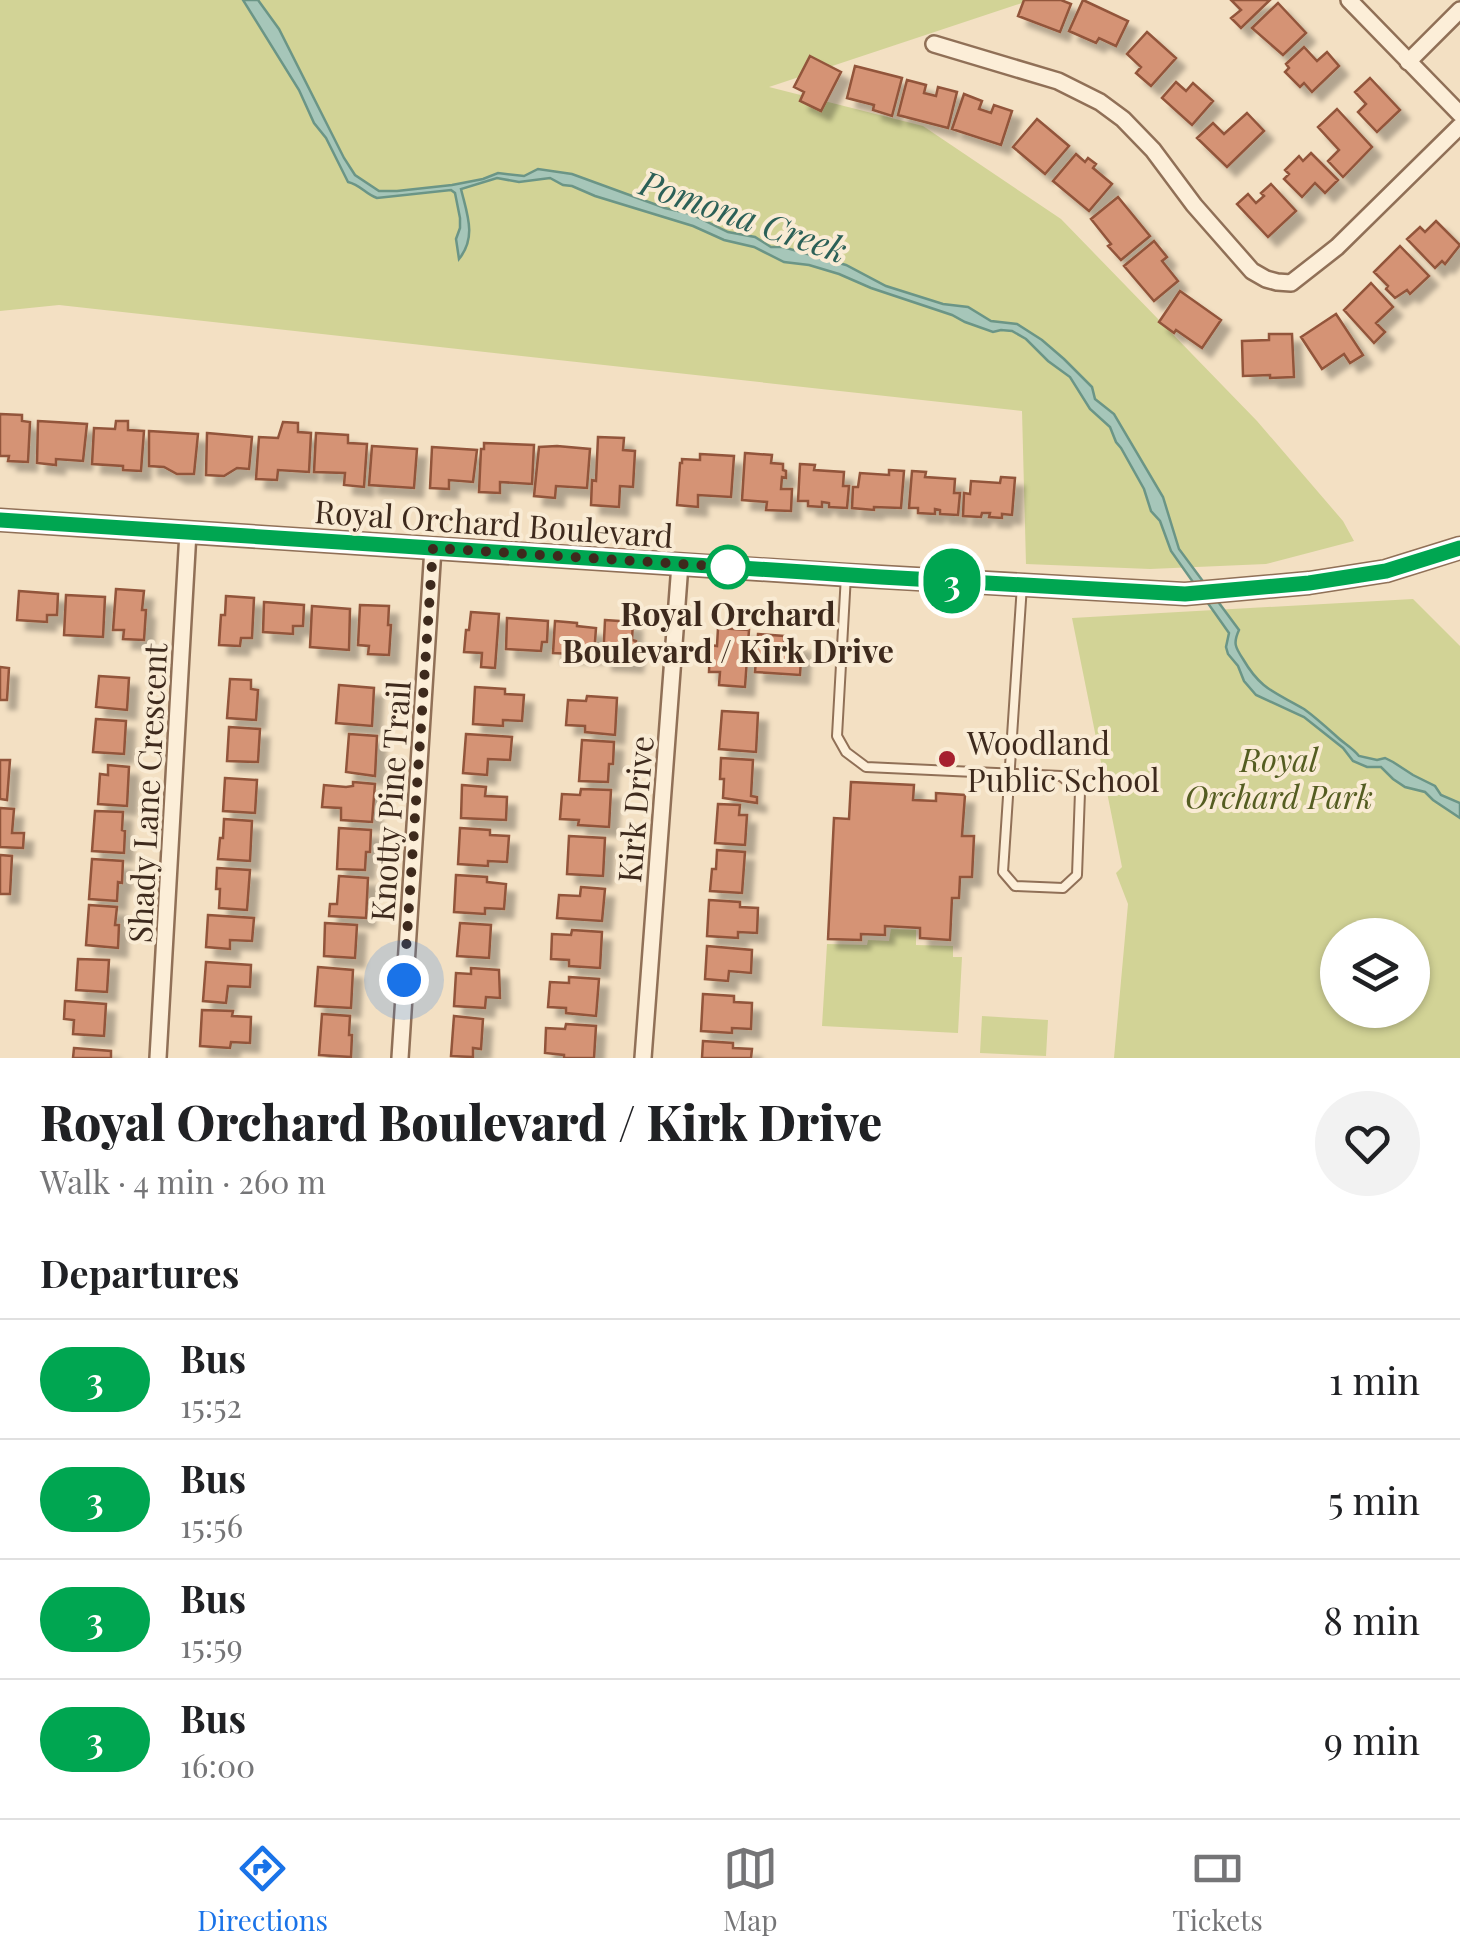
<!DOCTYPE html>
<html lang="en">
<head>
<meta charset="utf-8">
<style>
  :root { --surface:#fff; --page:#f2f2f2; --text:#202124; --muted:#757577; --line:#e0e0e0; --accent:#1a73e8 }
  body { margin:0; font-family:"Playfair Display",serif; background:var(--page); color:var(--text); height:100vh; display:flex; flex-direction:column; font-size:38px; white-space:nowrap }
  * { box-sizing:border-box; margin:0 }
  p { font-size:32px; color:var(--muted) }
  .icon { flex:none; width:55px; height:55px; fill:none; stroke:currentColor; stroke-width:2; stroke-linecap:round; stroke-linejoin:round }
  .map { position:relative; height:1058px; overflow:hidden }
  .details { display:flex; flex-direction:column; background:var(--surface); flex:1 }
  .details>* { flex:none }
  .badge { padding:0 20px; border-radius:32px; font-size:35px; line-height:65px }
  .controls { position:absolute; left:1320px; top:918px; display:grid; gap:20px }
  .controls a { display:grid; place-items:center; width:110px; height:110px; border-radius:50%; background:var(--surface); box-shadow:0 2px 8px #0004; font-size:50px }
  .you { position:absolute; width:50px; height:50px; margin:-25px; border:8px solid #fff; border-radius:50%; background:#1a73e8; box-shadow:0 0 0 15px #1a73e833 }
  .map>.badge { position:absolute; translate:-50% -50%; box-shadow:0 0 0 5px #fff }
  h2 { padding:0 40px; font-size:38px; line-height:90px }
  .round { display:grid; place-items:center; flex:none; width:105px; height:105px; border-radius:52px; background:var(--page) }
  .headline { display:flex; align-items:center; justify-content:space-between; height:170px; padding:0 40px }
  h1 { font-size:48px; font-weight:800; line-height:75px }
  ul { padding:0; list-style:none }
  li { display:flex; align-items:center; gap:30px; height:120px; padding:0 40px; border-top:2px solid var(--line) }
  li div { flex:1 }
  li b { display:block; font-size:38px }
  li em { font-style:normal }
  li .badge { min-width:110px; font-weight:700; text-align:center }
  .dock { display:flex; justify-content:space-around; align-items:center; height:140px; border-top:2px solid var(--line); background:var(--surface); font-size:28px; color:var(--muted) }
  .dock a { display:grid; justify-items:center; gap:5px }
  .dock .current { color:var(--accent) }
  .map>svg:first-child { display:block }
  .green { fill:#d2d396; fill-rule:evenodd }
  .water { fill:#a6c6b9; stroke:#6b9586; stroke-width:2.5 }
  .building { fill:#d59375; stroke:#92543a; stroke-width:2.5; filter:url(#shadow) }
  .lines { fill:none; stroke-linecap:round; stroke-linejoin:round }
  .service-casing { stroke:#907057; stroke-width:12 }
  .minor-casing { stroke:#907057; stroke-width:20 }
  .tertiary-casing { stroke:#907057; stroke-width:25 }
  .service { stroke:#fceed8; stroke-width:8 }
  .minor { stroke:#fceed8; stroke-width:15 }
  .tertiary { stroke:#fceed8; stroke-width:20 }
  .line-casing { stroke:#fff; stroke-width:22 }
  .line { stroke:#00a651; stroke-width:15 }
  .walk { stroke:#3e2a1d; stroke-width:10; stroke-dasharray:0 18 }
  .stop-dot { fill:#fff; stroke:#00a651; stroke-width:5 }
  .poi-dot { fill:#a6202f; stroke:#f9ebd4; stroke-width:4 }
  .labels { text-anchor:middle; dominant-baseline:central; stroke-width:8; stroke-linejoin:round; paint-order:stroke }
  .street-label { font-size:32px; fill:#3e2a1d; stroke:#f9ebd4 }
  .stop-label { font-size:32px; font-weight:bold; fill:#3e2a1d; stroke:#f9ebd4 }
  .poi-label { font-size:32px; fill:#3e2a1d; stroke:#f9ebd4; text-anchor:start }
  .park-label { font-size:32px; font-style:italic; fill:#545d21; stroke:#f9ebd4 }
  .water-label { font-size:35px; font-style:italic; fill:#2b6057; stroke:#f9ebd4 }
</style>
</head>
<body>
<div class="map">
<svg width="1460" height="1058" viewBox="0 0 1460 1058">
  <defs>
    <filter id="shadow"><feDropShadow dx="9" dy="9" stdDeviation="2.5" flood-color="#0004"/></filter>
  </defs>
  <rect width="100%" height="100%" fill="#f3e0c3"/>
  <!-- green -->
  <path class="green" d="M 0,0 L 1031,0 L 769,87 L 923,126 L 1061,219 L 1257,421 L 1343,521 L 1354,541 L 1266,564 L 1150,569 L 1026,564 L 1022,411 L 59,305 L 0,311 Z
    M 1413,599 L 1460,646 L 1460,1058 L 1114,1058 L 1128,904 L 1116,873 L 1122,867 L 1072,618 ZM 1338,935 L 1412,935 L 1412,1010 L 1338,1010 Z
    M 891,929 L 916,930 L 916,945 L 953,946 L 953,957 L 962,957 L 958,1033 L 822,1026 L 827,944 L 867,945 L 868,940 L 889,941 Z
    M 982,1016 L 1048,1020 L 1046,1056 L 980,1053 Z"/>
  <!-- water -->
  <path class="water" d="M 243,0 L 258,0 L 279,29 L 344,158 L 355,175 L 379,191 L 397,191 L 452,185 L 483,179 L 498,173 L 524,176 L 538,169 L 572,174 L 665,208 L 691,214 L 728,232 L 755,237 L 771,247 L 783,247 L 846,265 L 886,286 L 943,304 L 968,307 L 991,321 L 1017,324 L 1042,340 L 1064,359 L 1092,387 L 1095,399 L 1114,414 L 1163,497 L 1179,549 L 1239,630 C 1233,643 1235,647 1243,659 C 1261,690 1275,692 1304,709 C 1315,717 1325,726 1335,735 C 1343,743 1352,747 1359,756 L 1377,760 L 1385,758 L 1393,762 L 1413,775 L 1435,786 L 1441,795 L 1460,803 L 1460,818 L 1433,800 L 1425,792 L 1405,787 L 1393,779 L 1381,767 L 1367,767 L 1353,761 L 1343,748 L 1304,717 L 1256,695 L 1244,681 L 1238,666 L 1228,654 L 1226,647 L 1229,633 L 1171,551 L 1160,521 L 1151,511 L 1144,489 L 1121,448 L 1116,442 L 1110,427 L 1090,409 L 1070,377 L 1048,361 L 1026,339 L 1012,331 L 1001,330 L 993,332 L 965,322 L 952,315 L 871,288 L 839,274 L 809,265 L 784,262 L 754,247 L 724,240 L 693,226 L 595,196 L 572,186 L 563,185 L 550,178 L 519,182 L 497,178 L 461,189 C 467,214 477,237 459,259 L 456,239 L 460,228 L 460,218 L 455,193 L 451,190 L 377,198 C 365,194 361,185 348,182 L 326,138 L 314,123 L 299,90 Z"/>
  <!-- building -->
  <path class="building" d="M 1024,0 L 1061,0 L 1071,4 L 1060,32 L 1018,16 Z
    M 1083,0 L 1128,21 L 1116,46 L 1099,38 L 1096,43 L 1069,31 Z
    M 1231,0 L 1270,0 L 1241,28 L 1231,18 L 1241,10 Z
    M 1278,3 L 1306,33 L 1283,55 L 1252,28 Z
    M 1147,32 L 1176,58 L 1151,86 L 1136,73 L 1141,67 L 1127,54 Z
    M 1304,47 L 1317,61 L 1327,52 L 1339,66 L 1312,92 L 1304,83 L 1300,87 L 1285,72 L 1289,68 L 1286,64 Z
    M 810,56 L 841,72 L 821,111 L 800,101 L 804,92 L 794,87 Z
    M 855,66 L 902,78 L 892,116 L 873,110 L 874,105 L 847,98 Z
    M 1370,78 L 1400,110 L 1377,132 L 1358,112 L 1366,104 L 1355,92 Z
    M 907,80 L 926,85 L 924,93 L 936,96 L 938,87 L 957,92 L 948,128 L 898,115 Z
    M 1176,82 L 1186,91 L 1193,83 L 1213,101 L 1192,125 L 1162,98 Z
    M 964,94 L 982,101 L 979,109 L 991,113 L 994,105 L 1012,111 L 1001,145 L 952,129 Z
    M 1337,109 L 1372,147 L 1343,177 L 1328,161 L 1339,150 L 1318,127 Z
    M 1247,113 L 1264,131 L 1227,167 L 1197,138 L 1213,123 L 1224,134 Z
    M 1037,119 L 1069,146 L 1045,174 L 1013,147 Z
    M 1311,153 L 1338,180 L 1325,193 L 1315,183 L 1302,197 L 1284,179 L 1289,174 L 1285,170 L 1299,156 L 1303,161 Z
    M 1076,154 L 1085,162 L 1088,158 L 1096,164 L 1093,168 L 1112,184 L 1089,211 L 1053,181 Z
    M 1271,184 L 1296,211 L 1268,237 L 1237,204 L 1248,194 L 1256,203 L 1264,196 L 1261,193 Z
    M 1118,197 L 1150,236 L 1121,260 L 1108,246 L 1111,244 L 1091,219 Z
    M 1436,221 L 1460,245 L 1445,264 L 1442,261 L 1435,268 L 1407,239 L 1420,227 L 1425,232 Z
    M 1154,241 L 1167,257 L 1162,261 L 1178,281 L 1154,301 L 1124,266 Z
    M 1400,246 L 1429,276 L 1410,294 L 1407,290 L 1395,298 L 1386,289 L 1388,286 L 1374,272 Z
    M 1371,283 L 1393,307 L 1376,323 L 1385,332 L 1374,343 L 1344,310 Z
    M 1180,291 L 1221,320 L 1202,348 L 1176,330 L 1174,333 L 1159,322 Z
    M 1336,314 L 1363,355 L 1350,363 L 1344,354 L 1322,369 L 1301,337 Z
    M 1269,334 L 1292,334 L 1294,377 L 1270,378 L 1270,375 L 1243,376 L 1242,341 L 1269,340 Z
    M 0,414 L 22,415 L 22,421 L 30,422 L 28,462 L 8,461 L 9,456 L 0,456 Z
    M 38,421 L 87,424 L 83,461 L 56,459 L 56,465 L 37,463 Z
    M 116,421 L 128,421 L 128,430 L 144,431 L 141,471 L 123,470 L 123,466 L 92,464 L 94,428 L 115,429 Z
    M 283,422 L 298,423 L 298,432 L 311,433 L 309,472 L 278,470 L 277,480 L 256,479 L 259,437 L 278,438 Z
    M 149,431 L 198,434 L 194,474 L 177,474 L 164,467 L 149,466 Z
    M 207,433 L 252,437 L 249,469 L 237,468 L 224,476 L 206,475 Z
    M 316,433 L 348,435 L 348,443 L 367,444 L 364,487 L 344,485 L 345,473 L 314,472 Z
    M 598,437 L 624,438 L 623,450 L 635,451 L 633,487 L 620,486 L 619,507 L 591,505 L 592,480 L 596,481 Z
    M 484,443 L 534,445 L 532,484 L 500,482 L 500,493 L 479,492 L 481,449 L 484,449 Z
    M 372,446 L 417,449 L 414,488 L 369,485 Z
    M 557,446 L 590,449 L 587,488 L 556,486 L 555,498 L 534,496 L 539,447 Z
    M 432,447 L 477,450 L 473,482 L 449,480 L 449,489 L 430,488 Z
    M 745,453 L 772,455 L 771,463 L 783,464 L 783,470 L 786,471 L 786,478 L 782,477 L 781,489 L 792,489 L 791,511 L 766,510 L 767,502 L 742,500 Z
    M 700,454 L 734,456 L 731,497 L 698,495 L 698,507 L 677,505 L 680,463 L 682,463 L 682,459 L 700,460 Z
    M 800,464 L 815,465 L 814,470 L 844,472 L 843,486 L 849,486 L 847,508 L 829,507 L 829,503 L 822,502 L 822,507 L 808,506 L 808,501 L 798,501 Z
    M 889,470 L 904,471 L 901,508 L 874,507 L 874,510 L 852,508 L 853,487 L 858,487 L 860,473 L 889,475 Z
    M 912,471 L 926,472 L 925,477 L 955,479 L 954,493 L 960,493 L 958,515 L 940,514 L 940,510 L 935,509 L 935,514 L 918,513 L 918,508 L 909,508 Z
    M 1001,477 L 1015,478 L 1012,515 L 1002,514 L 1002,518 L 989,517 L 990,513 L 982,513 L 981,517 L 963,516 L 964,493 L 970,494 L 971,481 L 1000,483 Z
    M 116,589 L 144,591 L 142,610 L 146,610 L 144,640 L 123,639 L 124,630 L 113,630 Z
    M 19,591 L 58,594 L 57,615 L 47,615 L 47,622 L 17,620 Z
    M 66,595 L 105,597 L 103,637 L 64,635 Z
    M 226,596 L 254,598 L 252,638 L 241,638 L 240,646 L 219,645 L 221,615 L 225,615 Z
    M 264,602 L 304,605 L 303,626 L 293,626 L 293,634 L 263,632 Z
    M 360,605 L 389,606 L 388,625 L 391,625 L 389,655 L 368,654 L 369,646 L 358,645 Z
    M 312,606 L 350,609 L 349,650 L 310,647 Z
    M 471,612 L 499,614 L 495,668 L 481,667 L 482,653 L 464,652 L 466,630 L 469,630 Z
    M 507,618 L 548,621 L 547,642 L 542,642 L 541,651 L 506,649 Z
    M 605,620 L 633,622 L 632,640 L 636,641 L 634,663 L 603,661 Z
    M 555,621 L 577,623 L 577,626 L 596,628 L 594,655 L 553,653 Z
    M 718,628 L 749,630 L 745,687 L 719,685 L 720,672 L 709,672 L 710,645 L 717,646 Z
    M 758,634 L 784,636 L 784,642 L 802,644 L 800,675 L 755,672 Z
    M 0,667 L 9,668 L 7,700 L 0,700 Z
    M 99,676 L 129,678 L 127,710 L 96,707 Z
    M 230,679 L 251,680 L 251,689 L 258,690 L 256,720 L 227,718 Z
    M 339,685 L 374,688 L 372,726 L 336,723 Z
    M 475,687 L 505,689 L 505,694 L 524,695 L 522,721 L 503,720 L 503,726 L 473,724 Z
    M 587,696 L 617,698 L 615,735 L 585,732 L 585,726 L 566,725 L 568,700 L 586,701 Z
    M 722,711 L 758,713 L 756,752 L 719,749 Z
    M 96,719 L 126,721 L 124,754 L 93,752 Z
    M 229,727 L 260,729 L 258,762 L 227,761 Z
    M 349,734 L 377,736 L 375,776 L 346,772 Z
    M 466,734 L 512,737 L 510,760 L 488,759 L 487,775 L 463,773 Z
    M 582,740 L 614,742 L 613,764 L 609,764 L 608,782 L 579,781 Z
    M 721,758 L 753,760 L 751,796 L 757,797 L 757,803 L 723,798 L 724,779 L 720,779 Z
    M 0,760 L 10,760 L 7,800 L 0,799 Z
    M 108,765 L 129,767 L 127,806 L 98,804 L 100,774 L 108,775 Z
    M 225,778 L 257,780 L 255,813 L 223,811 Z
    M 353,782 L 375,784 L 372,822 L 341,820 L 341,808 L 322,807 L 324,785 L 346,787 L 353,786 Z
    M 851,782 L 914,785 L 913,800 L 936,801 L 936,793 L 965,795 L 962,836 L 974,836 L 972,877 L 960,877 L 959,898 L 952,898 L 950,940 L 920,938 L 920,928 L 885,926 L 885,935 L 861,934 L 861,940 L 828,939 L 834,818 L 849,819 Z
    M 462,785 L 486,787 L 485,796 L 507,797 L 506,820 L 461,818 Z
    M 581,789 L 611,790 L 609,827 L 578,825 L 579,820 L 560,819 L 562,794 L 580,795 Z
    M 718,804 L 740,805 L 739,815 L 747,815 L 745,845 L 715,843 Z
    M 0,808 L 14,809 L 12,833 L 24,833 L 23,848 L 0,847 Z
    M 95,811 L 123,812 L 122,830 L 125,831 L 124,853 L 92,851 Z
    M 224,819 L 252,821 L 250,861 L 218,859 L 220,838 L 223,838 Z
    M 339,828 L 371,830 L 370,852 L 366,852 L 365,870 L 337,869 Z
    M 460,828 L 490,830 L 490,835 L 509,836 L 507,862 L 488,861 L 488,866 L 458,864 Z
    M 569,836 L 605,838 L 603,876 L 567,874 Z
    M 717,850 L 745,852 L 742,893 L 710,891 L 712,869 L 716,869 Z
    M 0,855 L 12,856 L 10,894 L 0,894 Z
    M 92,859 L 123,861 L 122,883 L 118,882 L 117,901 L 89,899 Z
    M 217,868 L 250,870 L 247,910 L 219,908 L 220,889 L 216,889 Z
    M 456,875 L 487,877 L 487,882 L 506,884 L 504,909 L 485,908 L 485,914 L 454,912 Z
    M 339,876 L 368,878 L 366,918 L 329,916 L 330,904 L 337,904 Z
    M 581,887 L 605,889 L 602,921 L 557,918 L 559,895 L 580,896 Z
    M 709,900 L 740,902 L 740,907 L 758,908 L 757,933 L 738,932 L 738,938 L 707,936 Z
    M 89,905 L 117,907 L 115,925 L 119,925 L 118,948 L 86,945 Z
    M 208,915 L 254,918 L 252,941 L 230,940 L 230,949 L 206,947 Z
    M 325,923 L 357,925 L 355,958 L 324,956 Z
    M 460,923 L 491,925 L 489,958 L 457,956 Z
    M 572,930 L 602,932 L 600,968 L 569,966 L 569,960 L 551,959 L 552,934 L 571,935 Z
    M 707,946 L 752,950 L 751,973 L 729,971 L 728,981 L 705,979 Z
    M 78,959 L 109,960 L 107,992 L 76,990 Z
    M 206,962 L 251,965 L 250,987 L 228,986 L 226,1003 L 203,1001 Z
    M 318,967 L 353,970 L 351,1008 L 315,1006 Z
    M 471,968 L 499,970 L 500,998 L 486,997 L 485,1008 L 454,1006 L 456,973 L 471,974 Z
    M 569,977 L 599,979 L 596,1016 L 566,1013 L 566,1008 L 548,1007 L 550,982 L 569,983 Z
    M 703,994 L 734,996 L 734,1002 L 752,1003 L 751,1029 L 732,1028 L 732,1033 L 701,1031 Z
    M 65,1001 L 106,1004 L 104,1036 L 73,1034 L 74,1020 L 64,1019 Z
    M 202,1010 L 233,1011 L 232,1016 L 251,1017 L 250,1043 L 231,1042 L 230,1048 L 200,1046 Z
    M 322,1014 L 350,1016 L 349,1035 L 352,1035 L 351,1057 L 319,1055 Z
    M 454,1016 L 483,1019 L 481,1049 L 473,1048 L 473,1057 L 451,1056 Z
    M 566,1024 L 596,1026 L 594,1058 L 564,1058 L 564,1055 L 545,1053 L 546,1028 L 565,1029 Z
    M 703,1041 L 733,1043 L 733,1048 L 752,1049 L 751,1058 L 702,1058 Z
    M 74,1048 L 111,1051 L 111,1058 L 73,1058 Z"/>
  <g class="lines">
    <!-- service casing -->
    <g class="service-casing">
      <path id="service" d="M 846,575 L 837,736 L 846,752 L 866,767 L 1061,776 L 1080,792 L 1077,875 L 1063,888 L 1015,886 L 1003,872 L 1022,585"/>
    </g>
    <!-- minor casing -->
    <g class="minor-casing">
      <path id="minor" d="M 1349,0 L 1460,114
        M 934,44 L 1058,81 L 1100,102 L 1123,119 L 1153,150 L 1194,205 L 1252,271 L 1266,279 L 1277,282 L 1291,283 L 1337,247 L 1460,126
        M 1408,62 L 1460,10
        M 158,1058 L 188,532
        M 400,1058 L 433,548
        M 643,1058 L 680,564"/>
    </g>
    <!-- tertiary casing -->
    <g class="tertiary-casing">
      <path id="tertiary" d="M 0,520 L 846,575 L 1185,594 L 1309,583 L 1386,571 L 1460,548"/>
    </g>
    <!-- service -->
    <use href="#service" class="service"/>
    <!-- minor -->
    <use href="#minor" class="minor"/>
    <!-- tertiary -->
    <use href="#tertiary" class="tertiary"/>
  </g>
  <g class="lines">
    <!-- line casing -->
    <g class="line-casing">
      <path id="line" d="M 0,520 L 881,577 L 1185,594 L 1309,583 L 1386,571 L 1460,548"/>
    </g>
    <!-- line -->
    <use href="#line" class="line"/>
    <!-- walk -->
    <path class="walk" d="M 404,980 L 433,548 L 728,567"/>
  </g>
  <!-- markers -->
  <circle class="stop-dot" cx="728" cy="567" r="20"/>
  <circle class="poi-dot" cx="947" cy="759" r="10"/>
  <g class="labels">
    <!-- street labels -->
    <g class="street-label">
      <text transform="translate(494 522) rotate(4)">Royal Orchard Boulevard</text>
      <text transform="translate(146 793) rotate(-87)">Shady Lane Crescent</text>
      <text transform="translate(389 801) rotate(-86)">Knotty Pine Trail</text>
      <text transform="translate(634 809) rotate(-85)">Kirk Drive</text>
    </g>
    <!-- stop labels -->
    <g class="stop-label">
      <text x="728" y="612">Royal Orchard<tspan x="728" dy="37">Boulevard / Kirk Drive</tspan></text>
    </g>
    <!-- poi labels -->
    <g class="poi-label">
      <text x="967" y="741">Woodland<tspan x="967" dy="37">Public School</tspan></text>
    </g>
    <!-- park labels -->
    <g class="park-label">
      <text x="1279" y="758">Royal<tspan x="1279" dy="37">Orchard Park</tspan></text>
    </g>
    <!-- water labels -->
    <g class="water-label">
      <text transform="translate(744 215) rotate(19)">Pomona Creek</text>
    </g>
  </g>
</svg>
<div class="controls">
<a><svg class="icon" aria-label="layers" viewBox="0 0 24 24"><path d="M12 4l9 5-9 5-9-5zM3 14l9 5 9-5"/></svg></a>
</div>
<div class="you" style="left:404px;top:980px"></div>
<b class="badge" style="left:952px;top:581px;background:#00a651;color:#fff">3</b>
</div>
<section class="details">
<div class="headline"><div><h1>Royal Orchard Boulevard / Kirk Drive</h1><p>Walk · 4 min · 260 m</p></div><a class="round"><svg class="icon" aria-label="heart" viewBox="0 0 24 24"><path d="M12 20l-8-8c-3-5 5-10 8-4 3-6 11-1 8 4z"/></svg></a></div>
<h2>Departures</h2>
<ul>
<li><span class="badge" style="background:#00a651;color:#fff">3</span><div><b>Bus</b><p>15:52</p></div><em>1 min</em></li>
<li><span class="badge" style="background:#00a651;color:#fff">3</span><div><b>Bus</b><p>15:56</p></div><em>5 min</em></li>
<li><span class="badge" style="background:#00a651;color:#fff">3</span><div><b>Bus</b><p>15:59</p></div><em>8 min</em></li>
<li><span class="badge" style="background:#00a651;color:#fff">3</span><div><b>Bus</b><p>16:00</p></div><em>9 min</em></li>
</ul>
</section>
<nav class="dock">
<a class="current"><svg class="icon" aria-label="directions" viewBox="0 0 24 24"><path d="M12 3l9 9-9 9-9-9zM9 14v-3h6M13 9l2 2-2 2"/></svg>Directions</a>
<a><svg class="icon" aria-label="map" viewBox="0 0 24 24"><path d="M3 6l6-2 6 2 6-2v14l-6 2-6-2-6 2zM9 4v14M15 6v14"/></svg>Map</a>
<a><svg class="icon" aria-label="tickets" viewBox="0 0 24 24"><path d="M3 7h18v10H3zM15 7v10"/></svg>Tickets</a>
</nav>
</body>
</html>
